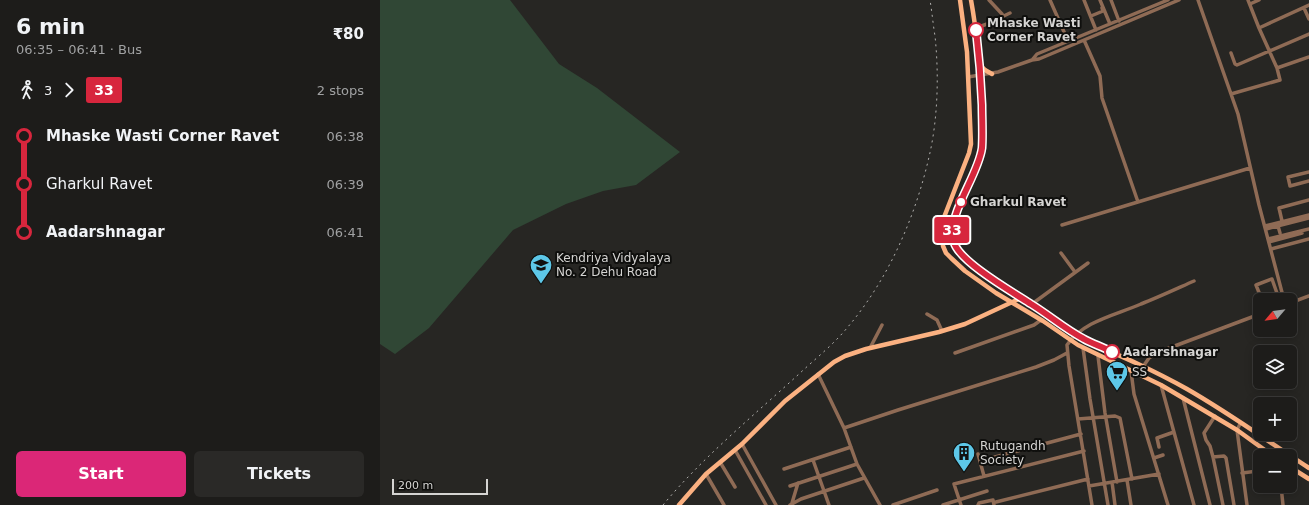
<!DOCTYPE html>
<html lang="en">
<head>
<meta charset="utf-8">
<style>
  :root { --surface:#1d1c1a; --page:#2a2927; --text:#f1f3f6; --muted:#a0a1a2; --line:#3b3a39; --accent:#db2777 }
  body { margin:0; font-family:"DejaVu Sans",sans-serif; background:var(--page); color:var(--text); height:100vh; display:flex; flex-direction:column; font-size:15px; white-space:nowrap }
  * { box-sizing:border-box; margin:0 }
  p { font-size:13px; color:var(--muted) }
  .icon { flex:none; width:22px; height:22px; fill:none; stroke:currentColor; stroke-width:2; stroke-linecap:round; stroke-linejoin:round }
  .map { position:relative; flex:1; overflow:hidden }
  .drawer { display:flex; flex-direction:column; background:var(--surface); width:380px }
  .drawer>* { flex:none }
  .badge { padding:0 8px; border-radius:3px; font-size:14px; line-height:26px }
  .needle { width:26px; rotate:241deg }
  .tools { position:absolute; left:873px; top:293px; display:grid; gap:8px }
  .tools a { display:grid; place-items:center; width:44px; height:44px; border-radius:6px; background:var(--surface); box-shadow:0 2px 10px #0003,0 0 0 1px var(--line); font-size:20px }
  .scale { position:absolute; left:12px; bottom:10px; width:96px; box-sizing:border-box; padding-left:4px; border:2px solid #d5d4d2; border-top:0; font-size:11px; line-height:14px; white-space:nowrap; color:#d5d4d2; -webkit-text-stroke:3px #0f0f0d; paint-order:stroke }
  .map>.badge { position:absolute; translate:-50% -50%; box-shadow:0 0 0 2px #fff }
  .legs { display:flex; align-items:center; gap:6px; height:44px; padding:0 16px; font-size:13px }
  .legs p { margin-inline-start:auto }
  .overview { display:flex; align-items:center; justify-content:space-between; height:68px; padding:0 16px }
  h1 { font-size:22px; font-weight:800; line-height:30px }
  .action { display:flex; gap:8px; margin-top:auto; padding:8px 16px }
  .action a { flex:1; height:46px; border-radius:6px; background:var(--accent); color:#fff; font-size:16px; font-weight:800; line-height:46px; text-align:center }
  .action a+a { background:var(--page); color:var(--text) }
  ul { padding:0 16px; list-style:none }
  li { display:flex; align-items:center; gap:14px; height:48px; font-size:15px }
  li i { display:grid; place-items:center; width:6px; height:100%; margin:0 5px; background:currentColor }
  li i::after { content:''; width:10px; height:10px; margin:-5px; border:3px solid; border-radius:50%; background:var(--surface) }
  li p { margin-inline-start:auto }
  li:first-child i { background:linear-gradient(#0000 50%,currentColor 0) }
  li:last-child i { background:linear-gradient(currentColor 50%,#0000 0) }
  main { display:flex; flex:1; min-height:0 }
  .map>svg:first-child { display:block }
  .green { fill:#304735 }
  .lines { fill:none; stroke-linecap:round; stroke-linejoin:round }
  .minor { stroke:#8f6b55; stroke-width:3.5 }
  .major { stroke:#fbb181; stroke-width:4.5 }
  .rail { stroke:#b1b0ae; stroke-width:1; stroke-dasharray:2 4; stroke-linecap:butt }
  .line-1-casing { stroke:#fff; stroke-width:9 }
  .line-1 { stroke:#d7263d; stroke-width:6 }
  .stop-1-dot { fill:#fff; stroke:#d7263d; stroke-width:2 }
  .labels { text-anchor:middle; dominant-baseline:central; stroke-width:4; stroke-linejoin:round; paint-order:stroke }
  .stop-label { font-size:12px; font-weight:bold; fill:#d5d4d2; stroke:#0f0f0d; text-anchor:start }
  .poi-label { font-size:12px; fill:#d5d4d2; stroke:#0f0f0d; text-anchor:start }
</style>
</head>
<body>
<main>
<section class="drawer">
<div class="overview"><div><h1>6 min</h1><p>06:35 – 06:41 · Bus</p></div><b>₹80</b></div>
<div class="legs"><svg class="icon" aria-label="walk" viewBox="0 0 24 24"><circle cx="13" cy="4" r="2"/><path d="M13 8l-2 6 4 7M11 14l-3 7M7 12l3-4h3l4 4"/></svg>3<svg class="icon" aria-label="forward" viewBox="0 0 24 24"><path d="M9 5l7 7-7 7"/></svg><b class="badge" style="background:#d7263d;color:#fff">33</b><p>2 stops</p></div>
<ul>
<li><i style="color:#d7263d"></i><b>Mhaske Wasti Corner Ravet</b><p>06:38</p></li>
<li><i style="color:#d7263d"></i><span>Gharkul Ravet</span><p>06:39</p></li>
<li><i style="color:#d7263d"></i><b>Aadarshnagar</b><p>06:41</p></li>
</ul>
<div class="action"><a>Start</a><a>Tickets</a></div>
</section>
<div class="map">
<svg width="929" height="505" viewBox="0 0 929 505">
  <rect width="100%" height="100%" fill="#272623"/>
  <!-- green -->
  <path class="green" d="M 0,0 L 130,0 L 179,64 L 217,88 L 300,152 L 256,185 L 223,191 L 186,204 L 133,230 L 49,328 L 15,354 L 0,344 Z"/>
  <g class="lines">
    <!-- minor -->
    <path class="minor" d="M 609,0 L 622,14
      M 670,0 L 688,41
      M 704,0 L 716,30
      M 720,0 L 730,24
      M 731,0 L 739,21
      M 818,0 L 858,114 L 879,205 L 904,300
      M 870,4 L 879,0
      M 924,8 L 929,19
      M 711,16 L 723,11 L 722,8
      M 596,28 L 607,24 L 630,13
      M 879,28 L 929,5
      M 704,40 L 720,76 L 722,98 L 758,202
      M 851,53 L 855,64 L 857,65 L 929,34
      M 652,60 L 657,54 L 788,0
      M 897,68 L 929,57
      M 588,77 L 618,72 L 652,60 L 659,59 L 799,0
      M 851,94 L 900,80 L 897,68 L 879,28 L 868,0
      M 929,172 L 908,177 L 910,186 L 929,181
      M 902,221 L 899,208 L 929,200
      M 682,225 L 870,168
      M 885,226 L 929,215
      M 898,226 L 900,233
      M 886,229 L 929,218
      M 888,239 L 929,229
      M 889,242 L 922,233
      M 891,249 L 929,239
      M 681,253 L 695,272
      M 882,300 L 876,285 L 892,279 L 899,299
      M 910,303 L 929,296
      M 652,304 L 708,263
      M 547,314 L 557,320 L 562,331
      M 490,348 L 502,325
      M 703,348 L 710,399 L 728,505
      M 575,353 L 654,325 L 661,320
      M 718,356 L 725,413 L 737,482
      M 751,371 L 754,394 L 788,505
      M 438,374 L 464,428 L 477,464 L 500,505
      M 765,377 L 760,371 L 769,358 L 776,353 L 880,314
      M 781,385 L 814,505
      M 803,398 L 830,505
      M 835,416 L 824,433 L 826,440 L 830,446 L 833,457 L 844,456 L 846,458 L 854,505
      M 698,419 L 735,416 L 740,418 L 752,479
      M 860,424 L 857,430 L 867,505
      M 464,428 L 518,410 L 656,367 L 674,360 L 687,353
      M 362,444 L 396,505
      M 779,447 L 777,438 L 794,432
      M 355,450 L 386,505
      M 598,454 L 604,476
      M 833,457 L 843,505
      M 774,458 L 783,455
      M 433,460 L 449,505
      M 600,461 L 701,434
      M 340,462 L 355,487
      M 404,469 L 471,447
      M 862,473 L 878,471
      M 326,474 L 344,505
      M 747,480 L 751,505
      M 732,482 L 735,505
      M 410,486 L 477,464
      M 709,486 L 779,474
      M 901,486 L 903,505
      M 616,502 L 708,479
      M 412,503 L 418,483
      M 410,505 L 421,499 L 484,478
      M 513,505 L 557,490
      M 563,505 L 607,491
      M 581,505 L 574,484 L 704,451
      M 598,505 L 599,503 L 613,500 L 614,505
      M 712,505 L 689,366 L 687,345 C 703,321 736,315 761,304 C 779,297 796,289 814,281"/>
    <!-- major -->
    <path class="major" d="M 580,0 L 587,52 L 591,144 L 589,153 L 561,225 L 563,246 L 566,253 L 571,258 L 585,271 L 616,293 L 663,321 L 698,345 L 781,385 L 803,398 L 857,430 L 893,456
      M 591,0 C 597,33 600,67 602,101 C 602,116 604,132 601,148 C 598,175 569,211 573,237 C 576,262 633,292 653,305 C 670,317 686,329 704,339 C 721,348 739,355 756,363 C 773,371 791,380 807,389 C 849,413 889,442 929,468
      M 600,65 L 605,70 L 612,74
      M 910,467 L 929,479
      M 299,505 L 326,474 L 362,444 L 405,401 L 454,362 L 465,356 L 486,349 L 559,332 L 585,324 L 641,298"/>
    <!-- rail -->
    <path class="rail" d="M 283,505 C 322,458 373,416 419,374 C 435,359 453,345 467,328 C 508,280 535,218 549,157 C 558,119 559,74 555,36 C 553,24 552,12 550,0"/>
  </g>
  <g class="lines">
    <!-- line-1 casing -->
    <g class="line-1-casing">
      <path id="line-1" d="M 596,30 C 599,55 601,80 602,105 C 602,119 603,134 602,148 C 598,177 566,214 574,242 C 578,261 634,293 651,304 C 669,315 685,329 704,339 C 713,344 723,347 732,352"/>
    </g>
    <!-- line-1 -->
    <use href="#line-1" class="line-1"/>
  </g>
  <!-- icons -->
  <defs>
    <g id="school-pin" transform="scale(1.15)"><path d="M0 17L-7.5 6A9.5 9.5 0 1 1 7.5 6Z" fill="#5dc7e8" stroke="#0f0f0d"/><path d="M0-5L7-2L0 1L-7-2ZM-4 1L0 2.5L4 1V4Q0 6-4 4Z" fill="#111"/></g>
    <g id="supermarket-pin" transform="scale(1.15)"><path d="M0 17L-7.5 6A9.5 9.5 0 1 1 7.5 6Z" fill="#5dc7e8" stroke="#0f0f0d"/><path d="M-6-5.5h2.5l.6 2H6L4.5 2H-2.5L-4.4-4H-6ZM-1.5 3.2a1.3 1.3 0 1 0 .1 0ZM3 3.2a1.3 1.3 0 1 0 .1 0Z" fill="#111"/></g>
    <g id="building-pin" transform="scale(1.15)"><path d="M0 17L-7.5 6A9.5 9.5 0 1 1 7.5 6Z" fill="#5dc7e8" stroke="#0f0f0d"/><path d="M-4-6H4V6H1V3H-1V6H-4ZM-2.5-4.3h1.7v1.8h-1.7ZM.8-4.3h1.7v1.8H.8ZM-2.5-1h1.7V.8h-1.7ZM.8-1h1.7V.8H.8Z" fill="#111"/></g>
  </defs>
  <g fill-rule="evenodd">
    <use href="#school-pin" x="161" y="265"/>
    <use href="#supermarket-pin" x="737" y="372"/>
    <use href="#building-pin" x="584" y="453"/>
  </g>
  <!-- markers -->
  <g class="stop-1-dot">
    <circle cx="596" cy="30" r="7"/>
    <circle cx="581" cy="202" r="5"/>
    <circle cx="732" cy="352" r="7"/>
  </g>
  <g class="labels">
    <!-- stop labels -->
    <g class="stop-label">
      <text x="607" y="23">Mhaske Wasti<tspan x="607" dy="14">Corner Ravet</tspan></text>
      <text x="590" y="202">Gharkul Ravet</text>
      <text x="743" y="352">Aadarshnagar</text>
    </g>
    <!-- poi labels -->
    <g class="poi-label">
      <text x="176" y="258">Kendriya Vidyalaya<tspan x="176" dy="14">No. 2 Dehu Road</tspan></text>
      <text x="752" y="372">SS</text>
      <text x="600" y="446">Rutugandh<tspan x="600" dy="14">Society</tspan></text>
    </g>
  </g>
</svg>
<div class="tools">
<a><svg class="needle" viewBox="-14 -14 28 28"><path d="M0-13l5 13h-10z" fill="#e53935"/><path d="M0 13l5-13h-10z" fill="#a0a1a2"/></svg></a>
<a><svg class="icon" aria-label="layers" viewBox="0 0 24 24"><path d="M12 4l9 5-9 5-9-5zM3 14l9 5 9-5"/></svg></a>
<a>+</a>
<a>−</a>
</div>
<div class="scale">200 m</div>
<b class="badge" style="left:572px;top:230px;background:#d7263d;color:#fff">33</b>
</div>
</main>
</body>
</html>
